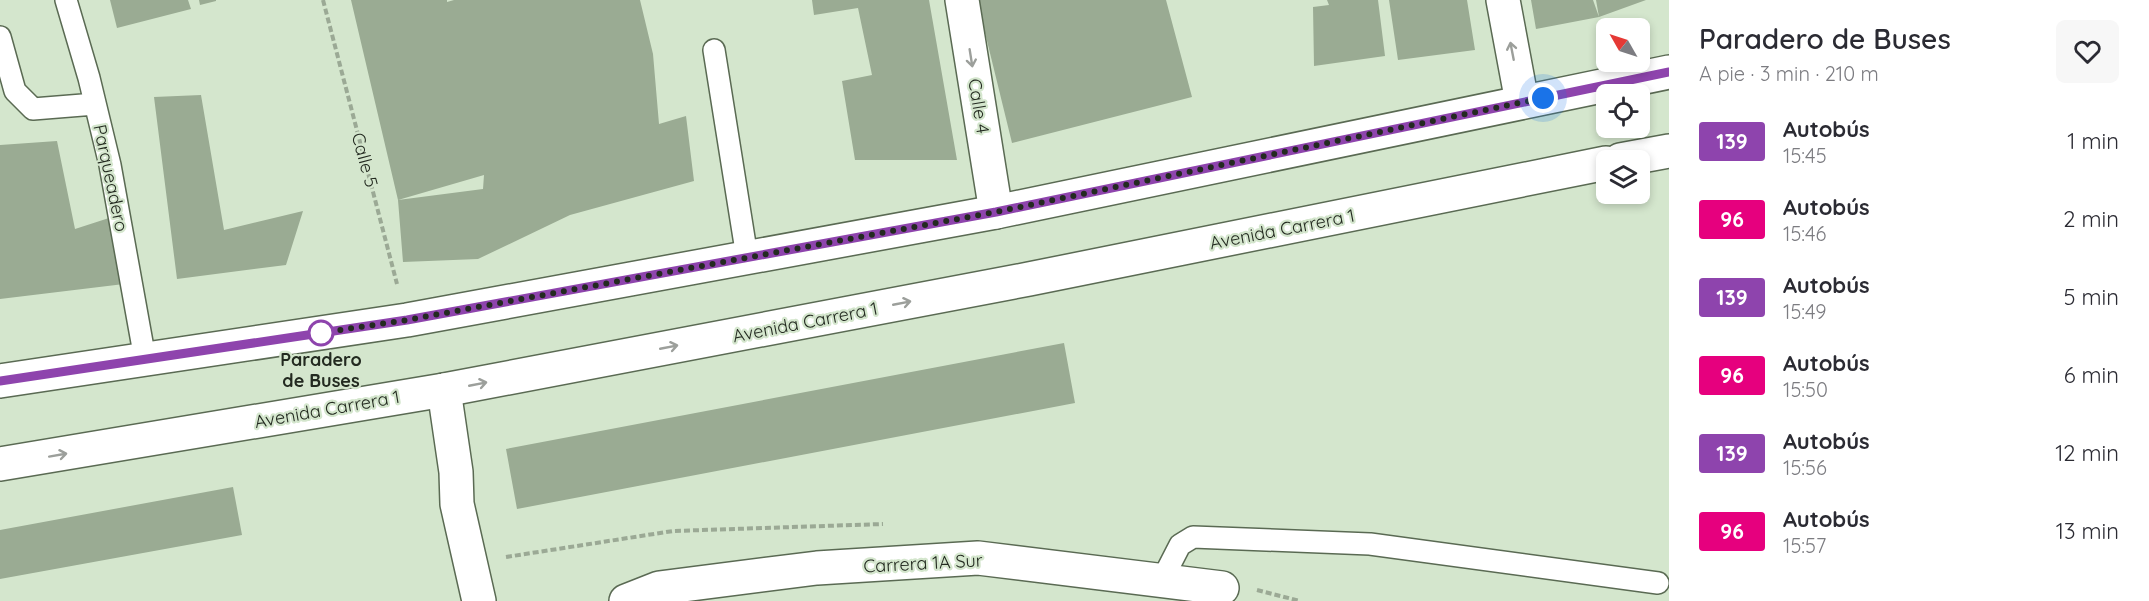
<!DOCTYPE html>
<html lang="es">
<head>
<meta charset="utf-8">
<style>
  :root { --surface:#fff; --page:#f7f7f7; --text:#2b2b33; --muted:#7c7c81 }
  body { margin:0; font-family:Quicksand,sans-serif; background:var(--page); color:var(--text); height:100vh; display:flex; flex-direction:column; font-size:22px; white-space:nowrap }
  * { box-sizing:border-box; margin:0 }
  p { font-size:20px; color:var(--muted) }
  .icon { flex:none; width:33px; height:33px; fill:none; stroke:currentColor; stroke-width:2; stroke-linecap:round; stroke-linejoin:round }
  .map { position:relative; flex:1; overflow:hidden }
  .side { display:flex; flex-direction:column; background:var(--surface); width:480px }
  .side>* { flex:none }
  .badge { padding:0 12px; border-radius:4px; font-size:21px; line-height:39px }
  .needle { width:39px; rotate:309deg }
  .tools { position:absolute; left:1596px; top:18px; display:grid; gap:12px }
  .tools a { display:grid; place-items:center; width:54px; height:54px; border-radius:9px; background:var(--surface); box-shadow:0 3px 9px #0003; font-size:30px }
  .you { position:absolute; width:30px; height:30px; margin:-15px; border:4px solid #fff; border-radius:50%; background:#1a73e8; box-shadow:0 0 0 9px #1a73e833 }
  .map>.badge { position:absolute; translate:-50% -50%; box-shadow:0 0 0 3px #fff }
  .round { display:grid; place-items:center; flex:none; width:63px; height:63px; border-radius:9px; background:var(--page) }
  .head { display:flex; align-items:center; justify-content:space-between; height:102px; padding:0 30px }
  h1 { font-size:28px; font-weight:600; line-height:45px }
  ul { padding:0; list-style:none }
  li { display:flex; align-items:center; gap:18px; height:78px; padding:0 30px }
  li div { flex:1 }
  li b { display:block; font-size:22px }
  li em { font-style:normal }
  li .badge { min-width:66px; font-weight:700; text-align:center }
  main { display:flex; flex:1; min-height:0 }
  .map>svg:first-child { display:block }
  .building { fill:#9aab93; fill-rule:evenodd }
  .lines { fill:none; stroke-linecap:round; stroke-linejoin:round }
  .service-casing { stroke:#5a6a53; stroke-width:24 }
  .minor-casing { stroke:#5a6a53; stroke-width:36 }
  .primary-casing { stroke:#5a6a53; stroke-width:36 }
  .path { stroke:#9ba995; stroke-width:4; stroke-dasharray:6 3; stroke-linecap:butt }
  .service { stroke:#fff; stroke-width:21 }
  .minor { stroke:#fff; stroke-width:33 }
  .primary { stroke:#fff; stroke-width:33 }
  .oneway { stroke:#9c9f9b }
  .line-casing { stroke:#fff; stroke-width:14 }
  .line { stroke:#8e44ad; stroke-width:9 }
  .walk { stroke:#232a20; stroke-width:6; stroke-dasharray:0 10.8 }
  .stop-dot { fill:#fff; stroke:#8e44ad; stroke-width:3 }
  .labels { text-anchor:middle; dominant-baseline:central; stroke-width:4.5; stroke-linejoin:round; paint-order:stroke }
  .street-label { font-size:18px; fill:#232a20; stroke:#d4e6cd }
  .stop-label { font-size:18px; font-weight:bold; fill:#232a20; stroke:#d4e6cd }
</style>
</head>
<body>
<main>
<div class="map">
<svg width="1669" height="601" viewBox="0 0 1669 601">
  <rect width="100%" height="100%" fill="#d4e6cd"/>
  <!-- building -->
  <path class="building" d="M 110,0 L 188,0 L 191,9 L 117,28 Z
    M 199,0 L 216,0 L 216,1 L 200,5 Z
    M 351,0 L 447,0 L 447,2 L 454,0 L 640,0 L 653,54 L 659,124 L 686,116 L 694,181 L 570,215 L 478,259 L 403,262 L 398,200 ZM 484,175 L 483,189 L 398,200 Z
    M 812,0 L 929,0 L 957,160 L 855,160 L 842,81 L 872,75 L 858,8 L 814,15 Z
    M 977,0 L 1166,0 L 1192,97 L 1012,143 Z
    M 1327,0 L 1378,0 L 1385,56 L 1314,66 L 1313,7 L 1329,5 Z
    M 1389,0 L 1467,0 L 1475,50 L 1398,60 Z
    M 1531,0 L 1593,0 L 1599,17 L 1536,29 Z
    M 1596,0 L 1646,0 L 1599,17 Z
    M 201,95 L 224,230 L 303,211 L 286,265 L 177,279 L 154,97 Z
    M 57,141 L 75,229 L 109,218 L 124,284 L 0,299 L 0,145 Z
    M 1064,343 L 1075,403 L 517,509 L 506,449 Z
    M 233,487 L 242,535 L 0,579 L 0,530 Z"/>
  <g class="lines">
    <!-- service casing -->
    <g class="service-casing">
      <path id="service" d="M 66,0 L 89,78 L 110,165 L 145,359
        M 0,37 L 15,91 L 33,109 L 95,104
        M 714,50 L 747,257
        M 1162,580 L 1180,545 L 1193,537 L 1370,544 L 1658,583"/>
    </g>
    <!-- minor casing -->
    <g class="minor-casing">
      <path id="minor" d="M 962,0 L 996,212
        M 1503,0 L 1522,102
        M 444,390 L 456,472 L 457,504 L 479,601
        M 626,601 L 659,588 L 817,568 L 978,558 L 1222,588"/>
    </g>
    <!-- primary casing -->
    <g class="primary-casing">
      <path id="primary" d="M 1620,160 L 1669,151
        M 0,381 L 407,320 L 996,212 L 1669,72
        M 0,464 L 444,390 L 1029,279 L 1606,163"/>
    </g>
    <!-- path -->
    <path class="path" d="M 323,0 L 397,284
      M 506,557 L 673,531 L 883,524
      M 1257,590 L 1300,601"/>
    <!-- service -->
    <use href="#service" class="service"/>
    <!-- minor -->
    <use href="#minor" class="minor"/>
    <!-- primary -->
    <use href="#primary" class="primary"/>
  </g>
  <!-- one-way arrows -->
  <defs><path id="oneway-shaft" d="M-6 0H5M1.5-3L5.5 0L1.5 3" fill="none" stroke-width="1.6" stroke-linecap="round" stroke-linejoin="round" transform="scale(1.5)"/></defs>
  <g class="oneway">
    <use href="#oneway-shaft" transform="translate(1512 51) rotate(-101)"/>
    <use href="#oneway-shaft" transform="translate(971 58) rotate(81)"/>
    <use href="#oneway-shaft" transform="translate(902 303) rotate(-11)"/>
    <use href="#oneway-shaft" transform="translate(669 347) rotate(-11)"/>
    <use href="#oneway-shaft" transform="translate(478 384) rotate(-11)"/>
    <use href="#oneway-shaft" transform="translate(58 455) rotate(-10)"/>
  </g>
  <g class="lines">
    <!-- line casing -->
    <g class="line-casing">
      <path id="line" d="M 0,381 L 407,320 L 996,212 L 1669,72"/>
    </g>
    <!-- line -->
    <use href="#line" class="line"/>
    <!-- walk -->
    <path class="walk" d="M 321,333 L 320,333 L 407,320 L 996,212 L 1543,98"/>
  </g>
  <!-- markers -->
  <circle class="stop-dot" cx="321" cy="333" r="12"/>
  <g class="labels">
    <!-- street labels -->
    <g class="street-label">
      <text transform="translate(979 106) rotate(81)">Calle 4</text>
      <text transform="translate(365 160) rotate(75)">Calle 5</text>
      <text transform="translate(111 178) rotate(78)">Parqueadero</text>
      <text transform="translate(1282 229) rotate(-11)">Avenida Carrera 1</text>
      <text transform="translate(805 322) rotate(-11)">Avenida Carrera 1</text>
      <text transform="translate(327 409) rotate(-10)">Avenida Carrera 1</text>
      <text transform="translate(923 563) rotate(-3)">Carrera 1A Sur</text>
    </g>
    <!-- stop labels -->
    <g class="stop-label">
      <text x="321" y="359">Paradero<tspan x="321" dy="21">de Buses</tspan></text>
    </g>
  </g>
</svg>
<div class="tools">
<a><svg class="needle" viewBox="-14 -14 28 28"><path d="M0-13l5 13h-10z" fill="#e53935"/><path d="M0 13l5-13h-10z" fill="#7c7c81"/></svg></a>
<a><svg class="icon" aria-label="locate" viewBox="0 0 24 24"><circle cx="12" cy="12" r="6"/><path d="M12 2v4M12 18v4M2 12h4M18 12h4"/></svg></a>
<a><svg class="icon" aria-label="layers" viewBox="0 0 24 24"><path d="M12 4l9 5-9 5-9-5zM3 14l9 5 9-5"/></svg></a>
</div>
<div class="you" style="left:1543px;top:98px"></div>
</div>
<section class="side">
<div class="head"><div><h1>Paradero de Buses</h1><p>A pie · 3 min · 210 m</p></div><a class="round"><svg class="icon" aria-label="heart" viewBox="0 0 24 24"><path d="M12 20l-8-8c-3-5 5-10 8-4 3-6 11-1 8 4z"/></svg></a></div>
<ul>
<li><span class="badge" style="background:#8e44ad;color:#fff">139</span><div><b>Autobús</b><p>15:45</p></div><em>1 min</em></li>
<li><span class="badge" style="background:#e6007e;color:#fff">96</span><div><b>Autobús</b><p>15:46</p></div><em>2 min</em></li>
<li><span class="badge" style="background:#8e44ad;color:#fff">139</span><div><b>Autobús</b><p>15:49</p></div><em>5 min</em></li>
<li><span class="badge" style="background:#e6007e;color:#fff">96</span><div><b>Autobús</b><p>15:50</p></div><em>6 min</em></li>
<li><span class="badge" style="background:#8e44ad;color:#fff">139</span><div><b>Autobús</b><p>15:56</p></div><em>12 min</em></li>
<li><span class="badge" style="background:#e6007e;color:#fff">96</span><div><b>Autobús</b><p>15:57</p></div><em>13 min</em></li>
</ul>
</section>
</main>
</body>
</html>
